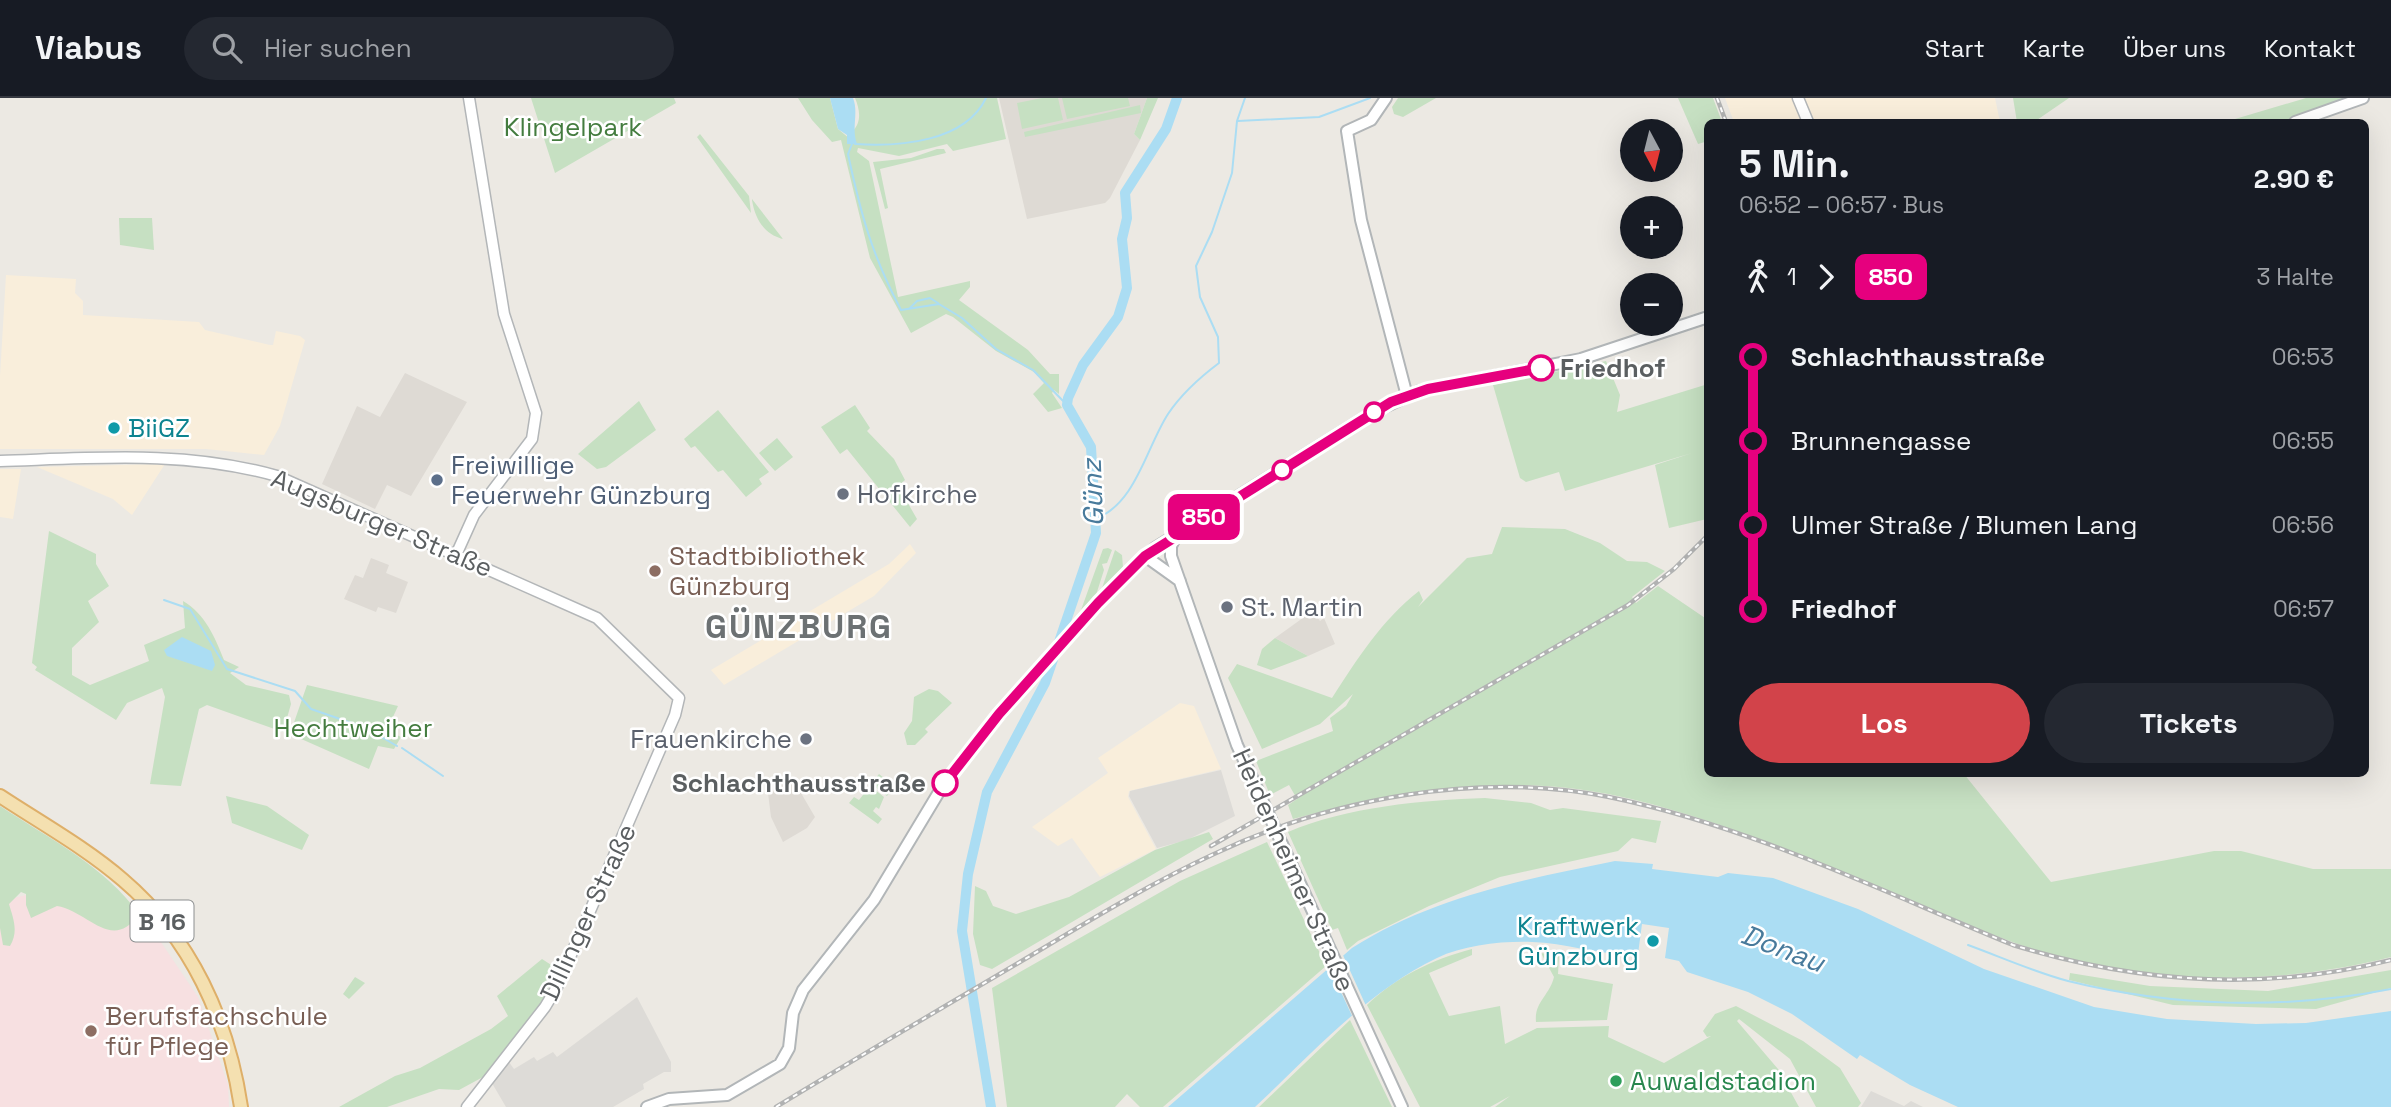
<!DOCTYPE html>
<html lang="de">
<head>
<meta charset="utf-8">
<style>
  :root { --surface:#171b24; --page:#242831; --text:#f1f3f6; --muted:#9ea1a6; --line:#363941; --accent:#d2434a }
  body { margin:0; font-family:"Space Grotesk",sans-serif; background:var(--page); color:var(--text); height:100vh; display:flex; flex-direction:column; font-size:26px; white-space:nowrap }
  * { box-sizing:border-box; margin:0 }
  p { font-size:23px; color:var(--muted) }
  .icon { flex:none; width:38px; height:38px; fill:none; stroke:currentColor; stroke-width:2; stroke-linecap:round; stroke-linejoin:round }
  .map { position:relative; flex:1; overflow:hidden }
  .panel { position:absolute; left:1704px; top:21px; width:665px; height:658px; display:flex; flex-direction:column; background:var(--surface); border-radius:10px; box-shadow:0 7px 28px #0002 }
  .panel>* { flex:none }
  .badge { padding:0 14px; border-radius:10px; font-size:24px; line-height:46px }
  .needle { width:46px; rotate:173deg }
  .buttons { position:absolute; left:1620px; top:21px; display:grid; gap:14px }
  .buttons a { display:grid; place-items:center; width:63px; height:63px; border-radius:50%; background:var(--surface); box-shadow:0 7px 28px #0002; font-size:35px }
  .map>.badge { position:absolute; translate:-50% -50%; box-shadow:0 0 0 4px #fff }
  .legs { display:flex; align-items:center; gap:10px; height:77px; padding:0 35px; font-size:23px }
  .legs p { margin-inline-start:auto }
  .overview { display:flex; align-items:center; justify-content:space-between; height:119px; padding:0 35px }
  h1 { font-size:38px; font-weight:700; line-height:52px }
  .cta { display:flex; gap:14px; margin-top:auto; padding:14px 35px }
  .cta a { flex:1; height:80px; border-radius:42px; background:var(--accent); color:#fff; font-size:28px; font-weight:700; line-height:80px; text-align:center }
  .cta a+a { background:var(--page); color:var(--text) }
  ul { padding:0 35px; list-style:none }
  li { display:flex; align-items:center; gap:24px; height:84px; font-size:26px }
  li i { display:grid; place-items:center; width:10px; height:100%; margin:0 9px; background:currentColor }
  li i::after { content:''; width:18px; height:18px; margin:-9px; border:5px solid; border-radius:50%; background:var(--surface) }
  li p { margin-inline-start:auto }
  li:first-child i { background:linear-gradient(#0000 50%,currentColor 0) }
  li:last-child i { background:linear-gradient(currentColor 50%,#0000 0) }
  header { display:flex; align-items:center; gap:42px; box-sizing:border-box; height:98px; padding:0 35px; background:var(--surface); border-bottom:2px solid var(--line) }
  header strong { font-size:33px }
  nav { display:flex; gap:38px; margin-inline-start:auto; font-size:24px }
  .search { width:490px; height:63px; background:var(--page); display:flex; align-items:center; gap:18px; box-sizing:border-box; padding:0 24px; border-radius:38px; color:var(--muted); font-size:26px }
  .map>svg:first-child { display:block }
  .commercial { fill:#f9eedb }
  .industrial { fill:#dddbd7 }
  .education { fill:#dedad4 }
  .medical { fill:#f7e0e1 }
  .green { fill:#c6e0c2 }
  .water { fill:#abddf3 }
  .pier { fill:#ece9e3 }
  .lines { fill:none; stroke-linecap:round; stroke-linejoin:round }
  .stream { stroke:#abddf3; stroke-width:2 }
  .river { stroke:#abddf3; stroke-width:10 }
  .tertiary-casing { stroke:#b3b6b8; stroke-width:13 }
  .secondary-casing { stroke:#b2b6b8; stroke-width:14 }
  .primary-casing { stroke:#deaf69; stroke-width:16 }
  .tertiary { stroke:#fff; stroke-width:10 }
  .secondary { stroke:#fff; stroke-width:10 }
  .primary { stroke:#f4e0b0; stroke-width:12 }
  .rail-casing { stroke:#b1b2b2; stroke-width:4.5 }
  .rail { stroke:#fff; stroke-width:2; stroke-dasharray:5; stroke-linecap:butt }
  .secondary-bridge-casing { stroke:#b2b6b8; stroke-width:14; stroke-linecap:butt }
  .secondary-bridge { stroke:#fff; stroke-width:10 }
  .line-1-casing { stroke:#fff; stroke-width:16 }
  .line-1 { stroke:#e6007e; stroke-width:10 }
  .stop-1-dot { fill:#fff; stroke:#e6007e; stroke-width:3.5 }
  .culture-dot { fill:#0f9aa8; stroke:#fff; stroke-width:2.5 }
  .service-dot { fill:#5c6f8a; stroke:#fff; stroke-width:2.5 }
  .worship-dot { fill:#6b7280; stroke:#fff; stroke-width:2.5 }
  .education-dot { fill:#8d6e63; stroke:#fff; stroke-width:2.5 }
  .leisure-dot { fill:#2e9e5b; stroke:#fff; stroke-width:2.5 }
  .labels { text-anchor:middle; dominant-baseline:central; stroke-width:5; stroke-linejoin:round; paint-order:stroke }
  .shield { fill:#fff; stroke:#8c8f90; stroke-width:2 }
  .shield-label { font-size:24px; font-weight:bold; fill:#5b5f61 }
  .park-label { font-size:26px; fill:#447c3f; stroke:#fff }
  .stop-label { font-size:26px; font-weight:bold; fill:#5b5f61; stroke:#fff; text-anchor:start }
  .culture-label { font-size:26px; fill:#0d838f; stroke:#fff; text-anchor:start }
  .service-label { font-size:26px; fill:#4e5e75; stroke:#fff; text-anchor:start }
  .worship-label { font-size:26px; fill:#5b616d; stroke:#fff; text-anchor:start }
  .street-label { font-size:26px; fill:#5b5f61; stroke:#fff }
  .education-label { font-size:26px; fill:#785e54; stroke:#fff; text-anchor:start }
  .leisure-label { font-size:26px; fill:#27864d; stroke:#fff; text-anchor:start }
  .water-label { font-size:28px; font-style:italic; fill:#487a9b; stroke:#fff }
  .district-label { font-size:33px; font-weight:bold; letter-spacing:2px; fill:#6c7173; stroke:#fff }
</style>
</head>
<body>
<header>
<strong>Viabus</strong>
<div class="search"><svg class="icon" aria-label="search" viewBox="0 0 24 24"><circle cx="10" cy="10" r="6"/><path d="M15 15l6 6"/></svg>Hier suchen</div>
<nav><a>Start</a><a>Karte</a><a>Über uns</a><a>Kontakt</a></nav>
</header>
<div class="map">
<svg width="2391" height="1009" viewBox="0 0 2391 1009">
  <rect width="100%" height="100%" fill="#ece9e3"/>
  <!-- commercial -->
  <path class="commercial" d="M 1725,0 L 1995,0 L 2000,24 L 1734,24 Z
    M 6,177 L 76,181 L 75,195 L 83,203 L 83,217 L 199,224 L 205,232 L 270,247 L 273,247 L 276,233 L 300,238 L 305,242 L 280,328 L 264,357 L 206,351 L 0,351 L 0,278 Z
    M 165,366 L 132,417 L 113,401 L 37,369 Z
    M 0,371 L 21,371 L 13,421 L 0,419 Z
    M 910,446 L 916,455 L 874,498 L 724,587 L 711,572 L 889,466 Z
    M 1180,605 L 1194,608 L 1221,671 L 1129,693 L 1128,699 L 1156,751 L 1100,779 L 1072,740 L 1058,748 L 1032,729 L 1108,675 L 1098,660 Z"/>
  <!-- industrial -->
  <path class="industrial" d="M 1221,672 L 1235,718 L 1187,742 L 1157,750 L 1129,698 L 1130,693 Z
    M 637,899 L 671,964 L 671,974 L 664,974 L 643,986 L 644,991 L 613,1009 L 506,1009 L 489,980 L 506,960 L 514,971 L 534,959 L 537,963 L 553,954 L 557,959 Z
    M 1871,993 L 1904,1008 L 1911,1003 L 1923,1009 L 1861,1009 Z"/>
  <!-- education -->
  <path class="education" d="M 999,0 L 1147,0 L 1134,36 L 1140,42 L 1110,100 L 1105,105 L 1027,121 Z
    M 405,275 L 467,304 L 411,398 L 387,387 L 375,411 L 322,386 L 357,308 L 380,319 Z
    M 371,460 L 389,467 L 386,475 L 408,484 L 396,515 L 378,509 L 376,514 L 344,501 L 355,477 L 363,480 Z
    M 1307,517 L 1317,519 L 1320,523 L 1324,520 L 1335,546 L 1308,558 L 1275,540 Z
    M 784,679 L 801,685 L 801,695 L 815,719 L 807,730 L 783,744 L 771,719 L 767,687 Z"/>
  <!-- medical -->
  <path class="medical" d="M 93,782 L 146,822 L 198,899 L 228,987 L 229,1009 L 0,1009 L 0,803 Z"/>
  <!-- green -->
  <path class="green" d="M 531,0 L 674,0 L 676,5 L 555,75 Z
    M 798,0 L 830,0 L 838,31 L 856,46 L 852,34 C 862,24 860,12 855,0 L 997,0 L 1006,41 L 953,53 L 947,46 L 899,58 L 858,50 L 857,54 L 869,63 L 898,199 L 970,183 L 970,189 L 959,202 L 1028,252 L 1050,276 L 1059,276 L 1059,296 L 1054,292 L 1052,295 L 1062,310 L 1048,314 L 1033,296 L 1044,285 L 1034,274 L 996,253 L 953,219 L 946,216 L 911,235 L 870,160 L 841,42 L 832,44 L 812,22 Z
    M 1042,0 L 1058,0 L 1063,22 L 1022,31 L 1017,5 Z
    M 1062,0 L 1128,0 L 1130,8 L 1067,21 Z
    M 1147,0 L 1158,0 L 1140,42 L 1134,36 Z
    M 1398,0 L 1436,0 L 1403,19 L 1394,16 L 1392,9 Z
    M 1678,0 L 1713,0 L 1722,24 L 1708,24 L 1708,43 L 1698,46 Z
    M 2013,0 L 2069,0 L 2034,24 L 2017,24 Z
    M 2306,0 L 2355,0 L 2285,24 L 2225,24 Z
    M 1140,7 L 1141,15 L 1025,39 L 1024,34 Z
    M 700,36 L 749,98 L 751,115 L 697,39 Z
    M 937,51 L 944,51 L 946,55 L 880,71 L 888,110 L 885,111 L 873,64 L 911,60 Z
    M 752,102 L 752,101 L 783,141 C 764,136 755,121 752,102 Z
    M 119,120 L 152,120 L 154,152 L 120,147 Z
    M 1606,263 L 1620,297 L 1617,314 L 1708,286 L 1707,421 L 1669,430 L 1655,367 L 1692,355 L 1565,393 L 1559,374 L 1526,384 L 1520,380 L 1493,287 Z
    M 639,303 L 656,332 L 606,369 L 597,371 L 578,356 Z
    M 855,307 L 870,330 L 867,333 L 894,361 L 905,382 L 898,388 L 917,421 L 910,429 L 847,351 L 840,356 L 821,329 Z
    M 718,312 L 769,374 L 759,381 L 762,386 L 746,399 L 723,372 L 718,374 L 695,348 L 691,350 L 684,341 Z
    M 777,340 L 793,359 L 775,373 L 759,355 Z
    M 1502,429 L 1565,431 L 1600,445 L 1627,463 L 1647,464 L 1665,473 L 1632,499 L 1636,505 L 1658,488 L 1708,522 L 1708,676 L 1964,676 L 2051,784 L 2214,753 L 2241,753 L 2313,771 L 2391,771 L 2391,859 C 2269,890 2133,887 2015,845 C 1878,796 1751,725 1608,696 C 1503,675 1395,694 1293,721 L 1288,707 L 1297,701 L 1289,687 L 1270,697 L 1256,663 L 1333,633 L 1330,620 L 1346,608 L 1353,596 L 1320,626 L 1262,651 L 1228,580 L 1237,566 L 1332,600 C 1357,561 1382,522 1419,493 L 1423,502 L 1418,509 L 1467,460 L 1492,456 Z
    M 49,433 L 96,456 L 96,466 L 109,488 L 88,503 L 99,524 L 72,550 L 72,577 L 90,587 L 149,563 L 144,547 L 185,530 L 183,503 C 205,516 215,539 224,562 L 239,569 L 230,575 L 246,587 L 289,597 L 291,606 L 283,634 L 207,607 L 199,611 L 181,688 L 150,686 L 165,599 L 162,590 L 127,605 L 116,622 L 35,572 L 37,569 L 32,565 Z
    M 1108,450 L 1112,452 L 1107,465 L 1102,466 L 1104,472 L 1096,497 L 1081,512 L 1103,451 Z
    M 1115,452 L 1122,457 L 1123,469 L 1101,493 Z
    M 1275,540 L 1308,558 L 1271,572 L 1257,567 L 1262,551 Z
    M 307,587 L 398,608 L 387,632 L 401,639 L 394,651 L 378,648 L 369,671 L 290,636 Z
    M 929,591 L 938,593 L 952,605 L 925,631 L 928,634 L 915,647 L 907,647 L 904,635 L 912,623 L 914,599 Z
    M 879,676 L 894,688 L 887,698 L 871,686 Z
    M 870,688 L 884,699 L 879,711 L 876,709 L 873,713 L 882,721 L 878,726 L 849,705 L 854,699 L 859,702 Z
    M 226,698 L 267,708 L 309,737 L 302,752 L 232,725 Z
    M 1485,700 L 1531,705 L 1550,712 L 1563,710 L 1661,723 L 1656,745 L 1632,740 L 1618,753 L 1500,779 L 1429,808 L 1358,843 L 1347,852 L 1338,830 L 1332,832 L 1288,734 C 1346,709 1423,702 1485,700 Z
    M 0,708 C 48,740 105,768 139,816 C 112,855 88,813 57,808 L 31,820 L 26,807 L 26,796 L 21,794 L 9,806 C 13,820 19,833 10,848 L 3,847 L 0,830 Z
    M 1209,734 L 1213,741 L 992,871 L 980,867 L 973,836 L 975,788 L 986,793 L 993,808 L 1016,816 L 1069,799 L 1155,752 Z
    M 1267,744 L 1326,868 L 1163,1009 L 1140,1009 L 1127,996 L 1115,1009 L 1007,1009 L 992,890 L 1180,783 Z
    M 1472,851 L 1472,857 L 1429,875 L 1449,918 L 1500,908 L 1505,946 L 1537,930 L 1609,928 L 1608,939 L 1664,965 L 1711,938 L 1707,939 L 1703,933 L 1715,916 L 1736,908 L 1803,943 L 1840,970 L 1861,1005 L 1858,1009 L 1816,1009 L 1790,961 L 1739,921 L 1737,923 L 1778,971 L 1799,1009 L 1495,1009 L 1510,998 L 1490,1009 L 1420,1009 L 1367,907 C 1396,879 1433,861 1472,851 Z
    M 1541,855 L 1559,858 L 1558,876 L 1613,886 L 1607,922 L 1536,924 C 1534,904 1550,897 1554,879 Z
    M 542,861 L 556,870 L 540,911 L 483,979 L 459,992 L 439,991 L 387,1009 L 339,1009 L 395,978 L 420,970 L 491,931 L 508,918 L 497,898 Z
    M 2391,872 L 2391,890 L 2316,911 L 2173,907 L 2069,882 L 2070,875 L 2150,888 L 2268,893 Z
    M 355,879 L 365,885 L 349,901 L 343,896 Z
    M 1350,922 L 1392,1009 L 1259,1009 Z"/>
  <!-- water -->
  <path class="water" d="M 830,0 L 853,0 C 859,15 851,30 857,46 L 847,46 L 847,37 L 838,31 Z
    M 182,539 L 211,553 L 215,567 L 212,573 L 167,558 L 164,552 Z
    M 1615,763 L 1653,766 L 1652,771 L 1718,779 L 1728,775 L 1773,780 L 1858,811 L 1984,871 L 2094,909 L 2167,921 L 2256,926 L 2306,925 L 2391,913 L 2391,1009 L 1958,1009 L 1910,987 L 1860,957 L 1857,961 L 1792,916 L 1748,894 L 1687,874 L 1679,863 L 1665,860 L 1669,830 L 1642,826 L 1638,856 C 1599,858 1568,845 1532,844 C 1502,843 1464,847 1437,860 C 1366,894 1311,957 1255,1009 L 1168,1009 L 1352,850 C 1433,799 1522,782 1615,763 Z"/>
  <!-- pier -->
  <path class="pier" d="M 1342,855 L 1367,910 L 1354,922 L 1328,866 Z"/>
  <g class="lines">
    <!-- stream -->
    <path class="stream" d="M 1238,23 L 1319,19 L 1370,0
      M 852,46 L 848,56 C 861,117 872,157 901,212 L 939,206 L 962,220 L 996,251 L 1033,272 L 1067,307
      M 855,46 C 899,49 965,44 986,0
      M 910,210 L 917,203 L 930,200 L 938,205
      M 1095,421 C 1136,406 1146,350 1168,316 C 1182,295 1199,280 1219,265 L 1218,239 L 1200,199 L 1196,168 L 1212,134 L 1232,75 L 1237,23 L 1245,0
      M 164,502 L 190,511 L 227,571 L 295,593 L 311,611 L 366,630 L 397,648
      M 402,650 L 443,678
      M 1968,847 C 2001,859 2034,874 2068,883 C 2173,909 2285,912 2391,891"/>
    <!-- river -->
    <path class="river" d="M 991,1009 L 962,833 L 968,776 L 987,694 L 1045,585 L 1096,435 L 1091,349 L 1067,307 L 1068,300 L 1083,267 L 1118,219 L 1127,190 L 1122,141 L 1127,120 L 1125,95 L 1166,31 L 1177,0"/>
    <!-- tertiary casing -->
    <g class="tertiary-casing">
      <path id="tertiary" d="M 1798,0 L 1808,24
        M 0,363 C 94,360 186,352 277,378 L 597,520 L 679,600 L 675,617 L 557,889 L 545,909 L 467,1009
        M 456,457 L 474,417 L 532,341 L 536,315 L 504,216 L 469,0"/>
    </g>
    <!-- secondary casing -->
    <g class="secondary-casing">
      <path id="secondary" d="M 1386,0 L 1371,22 L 1347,33 L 1361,122 L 1407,298
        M 2295,24 L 2363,0
        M 1176,438 L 1171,448 L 1171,458 L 1237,647 L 1255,686
        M 1145,458 L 1180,483
        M 1282,746 L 1402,1009
        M 647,1009 L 669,1001 L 727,997 L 780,966 L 789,950 L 793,915 L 803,892 L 874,802 L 942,689 L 1000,616 L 1098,505 L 1155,450 L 1372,315 L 1419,293 L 1581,261 L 1708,219"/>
    </g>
    <!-- primary casing -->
    <g class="primary-casing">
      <path id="primary" d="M 0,698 C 41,725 86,750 123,782 C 191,840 228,922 241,1009"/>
    </g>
    <!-- tertiary -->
    <use href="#tertiary" class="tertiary"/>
    <!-- secondary -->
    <use href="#secondary" class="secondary"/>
    <!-- primary -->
    <use href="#primary" class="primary"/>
    <!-- rail casing -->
    <g class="rail-casing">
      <path id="rail" d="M 1717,0 L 1726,24
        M 1211,748 L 1628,507 L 1674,471 L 1708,437
        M 776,1009 C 858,959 942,910 1025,861 C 1087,824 1149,786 1214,756 C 1332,700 1479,673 1609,699 C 1749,728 1881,793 2013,847 C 2137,885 2265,894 2391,862"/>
    </g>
    <!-- rail -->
    <use href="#rail" class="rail"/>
    <!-- secondary-bridge casing -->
    <g class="secondary-bridge-casing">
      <path id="secondary-bridge" d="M 1255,686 L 1282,746"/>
    </g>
    <!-- secondary-bridge -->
    <use href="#secondary-bridge" class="secondary-bridge"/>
  </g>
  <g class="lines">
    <!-- line-1 casing -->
    <g class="line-1-casing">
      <path id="line-1" d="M 945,685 L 999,616 L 1098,505 L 1145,458 L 1391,304 L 1428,291 L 1541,270"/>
    </g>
    <!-- line-1 -->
    <use href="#line-1" class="line-1"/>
  </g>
  <!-- markers -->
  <g class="stop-1-dot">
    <circle cx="1541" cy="270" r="12"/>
    <circle cx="1374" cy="314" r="9"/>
    <circle cx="1282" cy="372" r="9"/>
    <circle cx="945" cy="685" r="12"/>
  </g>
  <g class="culture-dot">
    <circle cx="114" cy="330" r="7"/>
    <circle cx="1653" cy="843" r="7"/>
  </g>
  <circle class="service-dot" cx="437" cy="382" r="7"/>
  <g class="worship-dot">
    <circle cx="843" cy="396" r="7"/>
    <circle cx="1227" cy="509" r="7"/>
    <circle cx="806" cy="641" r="7"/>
  </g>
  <g class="education-dot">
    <circle cx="655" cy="473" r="7"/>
    <circle cx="91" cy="933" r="7"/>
  </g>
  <circle class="leisure-dot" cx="1616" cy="983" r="7"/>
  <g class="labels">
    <!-- shield labels -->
    <rect class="shield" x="130.5" y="802.5" width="63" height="41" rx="5"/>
    <g class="shield-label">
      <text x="162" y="823">B 16</text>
    </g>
    <!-- park labels -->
    <g class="park-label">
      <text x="573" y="29">Klingelpark</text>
      <text x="353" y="630">Hechtweiher</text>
    </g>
    <!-- stop labels -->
    <g class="stop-label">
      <text x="1560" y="270">Friedhof</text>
      <text x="926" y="685" text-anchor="end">Schlachthausstraße</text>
    </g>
    <!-- culture labels -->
    <g class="culture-label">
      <text x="128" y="330">BiiGZ</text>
      <text x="1639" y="828" text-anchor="end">Kraftwerk<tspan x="1639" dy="30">Günzburg</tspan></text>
    </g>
    <!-- service labels -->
    <g class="service-label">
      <text x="451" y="367">Freiwillige<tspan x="451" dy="30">Feuerwehr Günzburg</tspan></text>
    </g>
    <!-- worship labels -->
    <g class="worship-label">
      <text x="857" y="396">Hofkirche</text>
      <text x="1241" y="509">St. Martin</text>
      <text x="792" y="641" text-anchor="end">Frauenkirche</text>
    </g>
    <!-- street labels -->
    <g class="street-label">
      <text transform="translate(382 425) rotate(23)">Augsburger Straße</text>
      <text transform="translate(1294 772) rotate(66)">Heidenheimer Straße</text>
      <text transform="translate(588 814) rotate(-65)">Dillinger Straße</text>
    </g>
    <!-- education labels -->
    <g class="education-label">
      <text x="669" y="458">Stadtbibliothek<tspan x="669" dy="30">Günzburg</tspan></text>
      <text x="105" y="918">Berufsfachschule<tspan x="105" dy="30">für Pflege</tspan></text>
    </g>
    <!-- leisure labels -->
    <g class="leisure-label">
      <text x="1630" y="983">Auwaldstadion</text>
    </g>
    <!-- water labels -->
    <g class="water-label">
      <text transform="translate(1092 395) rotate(-92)">Günz</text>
      <text transform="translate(1783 850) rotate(21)">Donau</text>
    </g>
    <!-- district labels -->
    <g class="district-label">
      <text x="799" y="529">GÜNZBURG</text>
    </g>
  </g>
</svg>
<div class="buttons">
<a><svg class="needle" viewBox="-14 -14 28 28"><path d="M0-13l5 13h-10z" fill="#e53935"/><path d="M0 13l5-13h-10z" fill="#9ea1a6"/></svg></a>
<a>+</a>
<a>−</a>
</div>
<b class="badge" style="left:1204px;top:419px;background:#e6007e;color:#fff">850</b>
<section class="panel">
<div class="overview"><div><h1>5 Min.</h1><p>06:52 – 06:57 · Bus</p></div><b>2.90 €</b></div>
<div class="legs"><svg class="icon" aria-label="walk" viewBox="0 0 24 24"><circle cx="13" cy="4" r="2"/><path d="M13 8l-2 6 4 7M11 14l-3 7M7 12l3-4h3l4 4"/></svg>1<svg class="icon" aria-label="forward" viewBox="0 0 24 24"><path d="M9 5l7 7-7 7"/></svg><b class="badge" style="background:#e6007e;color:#fff">850</b><p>3 Halte</p></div>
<ul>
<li><i style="color:#e6007e"></i><b>Schlachthausstraße</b><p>06:53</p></li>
<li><i style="color:#e6007e"></i><span>Brunnengasse</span><p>06:55</p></li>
<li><i style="color:#e6007e"></i><span>Ulmer Straße / Blumen Lang</span><p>06:56</p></li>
<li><i style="color:#e6007e"></i><b>Friedhof</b><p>06:57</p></li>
</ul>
<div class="cta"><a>Los</a><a>Tickets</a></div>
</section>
</div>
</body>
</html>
